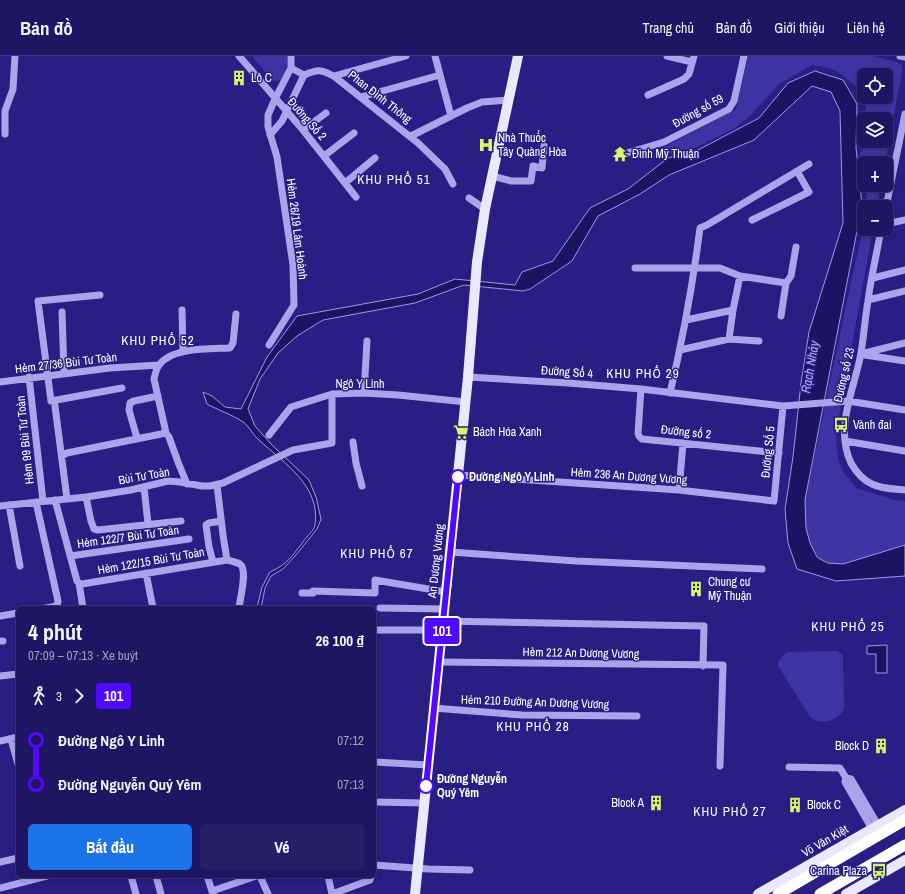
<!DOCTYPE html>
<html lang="vi">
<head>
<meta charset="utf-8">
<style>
  :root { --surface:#1e1662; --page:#261f68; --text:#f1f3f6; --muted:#a19fbe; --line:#3c3577; --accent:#1a73e8 }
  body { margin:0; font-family:"Archivo Narrow",sans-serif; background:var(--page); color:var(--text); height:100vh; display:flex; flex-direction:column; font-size:15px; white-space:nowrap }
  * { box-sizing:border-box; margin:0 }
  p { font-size:13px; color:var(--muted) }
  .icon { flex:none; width:22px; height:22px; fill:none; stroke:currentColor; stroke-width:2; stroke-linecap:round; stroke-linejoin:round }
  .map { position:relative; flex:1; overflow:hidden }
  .side { position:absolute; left:16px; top:550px; width:360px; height:272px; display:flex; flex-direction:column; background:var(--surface); border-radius:6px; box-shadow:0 2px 6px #0003,0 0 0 1px var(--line) }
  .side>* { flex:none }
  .badge { padding:0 8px; border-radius:3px; font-size:14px; line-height:26px }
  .controls { position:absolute; left:857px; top:12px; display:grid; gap:8px }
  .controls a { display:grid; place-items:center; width:36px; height:36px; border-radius:6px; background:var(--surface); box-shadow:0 2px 6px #0003,0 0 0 1px var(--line); font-size:20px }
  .map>.badge { position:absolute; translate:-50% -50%; box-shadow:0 0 0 2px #fff }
  .legs { display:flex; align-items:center; gap:6px; height:44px; padding:0 12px; font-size:13px }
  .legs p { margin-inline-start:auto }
  .overview { display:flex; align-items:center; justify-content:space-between; height:68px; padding:0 12px }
  h1 { font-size:22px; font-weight:800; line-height:30px }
  .cta { display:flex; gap:8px; margin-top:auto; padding:8px 12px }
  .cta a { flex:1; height:46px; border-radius:6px; background:var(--accent); color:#fff; font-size:16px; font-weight:800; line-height:46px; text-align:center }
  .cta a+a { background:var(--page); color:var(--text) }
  ul { padding:0 12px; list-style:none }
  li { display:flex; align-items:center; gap:14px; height:44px; font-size:15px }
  li i { display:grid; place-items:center; width:6px; height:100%; margin:0 5px; background:currentColor }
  li i::after { content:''; width:10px; height:10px; margin:-5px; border:3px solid; border-radius:50%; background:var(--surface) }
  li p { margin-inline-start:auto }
  li:first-child i { background:linear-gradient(#0000 50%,currentColor 0) }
  li:last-child i { background:linear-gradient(currentColor 50%,#0000 0) }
  header { display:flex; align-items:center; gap:24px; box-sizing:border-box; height:56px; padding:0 20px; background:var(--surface); border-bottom:1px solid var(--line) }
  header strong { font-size:19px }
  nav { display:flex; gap:22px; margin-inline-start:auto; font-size:14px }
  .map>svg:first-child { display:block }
  .green { fill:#3d34a3; fill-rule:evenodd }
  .water { fill:#1c1462; stroke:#9e98eb }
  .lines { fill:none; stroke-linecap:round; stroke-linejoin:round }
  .minor { stroke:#aaa5ea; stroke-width:7 }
  .major { stroke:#ebe8fe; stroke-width:10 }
  .highway { stroke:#fff; stroke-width:11 }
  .line-1-casing { stroke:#fff; stroke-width:9 }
  .line-1 { stroke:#4f0aff; stroke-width:6 }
  .stop-1-dot { fill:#fff; stroke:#4f0aff; stroke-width:2 }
  .labels { text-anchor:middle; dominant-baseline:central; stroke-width:3; stroke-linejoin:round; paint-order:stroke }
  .poi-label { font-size:12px; fill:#fff; stroke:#281e83; text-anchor:start }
  .street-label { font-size:12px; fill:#fff; stroke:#281e83 }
  .stop-label { font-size:12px; font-weight:bold; fill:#fff; stroke:#281e83; text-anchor:start }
  .neighbourhood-label { font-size:13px; letter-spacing:1px; fill:#fff; stroke:#281e83 }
  .water-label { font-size:13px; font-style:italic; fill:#b5b0f1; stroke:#281e83 }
</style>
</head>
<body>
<header>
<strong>Bản đồ</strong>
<nav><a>Trang chủ</a><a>Bản đồ</a><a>Giới thiệu</a><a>Liên hệ</a></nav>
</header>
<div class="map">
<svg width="905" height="838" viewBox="0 0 905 838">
  <rect width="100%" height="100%" fill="#281e83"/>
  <!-- green -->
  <path class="green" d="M 252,0 L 287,0 C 287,9 287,21 278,25 L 272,24 Z
    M 748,0 L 872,0 L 897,6 L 902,10 L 902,16 L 885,107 L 864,107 L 864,123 C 859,106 856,101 866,85 L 886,85 L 886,63 L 870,63 L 866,57 L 864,41 L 859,33 L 841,18 L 830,12 L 812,9 L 779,28 L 751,59 L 735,72 L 697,91 L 667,98 L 664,91 L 736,53 ZM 864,19 L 886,19 L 886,41 L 864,41 Z
    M 866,129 L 881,129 L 877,151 L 868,151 Z
    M 864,169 L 864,173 L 873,173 L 836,377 L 837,395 L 839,405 L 843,415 L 856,432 L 895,444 L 905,445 L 905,489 L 843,508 L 828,507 L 820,503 L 817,501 L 810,487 L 806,472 L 805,445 L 850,231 Z
    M 837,595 L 843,599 L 844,652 C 840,665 821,669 811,662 L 778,610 C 778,603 783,599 788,596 Z"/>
  <!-- water -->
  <path class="water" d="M 815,15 L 843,24 L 857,48 L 856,92 L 862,149 L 805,444 L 806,472 L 810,487 L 817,501 L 820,503 L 828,507 L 843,508 L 905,489 L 905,520 L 836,525 L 797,513 L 788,487 L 785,453 L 793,401 L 801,327 L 809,276 L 843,167 L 840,55 L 831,36 L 812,30 L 754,84 L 669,119 L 640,138 L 598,160 L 572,205 L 530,233 L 523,235 L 464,229 L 415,247 L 323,264 L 297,280 L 278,297 L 260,323 L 248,353 L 255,370 L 272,389 L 309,424 L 316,441 L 321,463 L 317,473 L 295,500 L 283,513 L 271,520 L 265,532 L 261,552 L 257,552 L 262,531 L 270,516 C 288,508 291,501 303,486 C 306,481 314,475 315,469 C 321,430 284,407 259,384 C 253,379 249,370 243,366 C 233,359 218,354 207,348 L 203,336 L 212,340 L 225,351 L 241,353 L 267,301 L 297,260 L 418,238 L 455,223 L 515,229 L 522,216 L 553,205 L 590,152 L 628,133 L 668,102 L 698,94 L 759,62 L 788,27 Z
    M 887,589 L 887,617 L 876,617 L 876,598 L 867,598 L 867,590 Z"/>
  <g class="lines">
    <!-- minor -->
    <path class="minor" d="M 239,0 L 303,74 L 356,141
      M 435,0 L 451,60
      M 667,0 L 692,6
      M 900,0 L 905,1
      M 291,12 L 304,19 C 318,13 321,13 335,21 L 418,87 L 445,113 L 453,128
      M 334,20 L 406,0
      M 648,39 L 684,23 L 689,18 L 694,0
      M 361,41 L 440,19
      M 303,74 L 326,57
      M 5,78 L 5,55 L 13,33 L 15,0
      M 270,79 L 282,65 L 304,19
      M 411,80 L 467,52 L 482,46 L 509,44
      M 627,97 L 664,86 L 729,53 L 734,45 L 744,0
      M 324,100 L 354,77
      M 492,120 L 511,125 L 531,125 L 533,110 L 542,112 L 544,90
      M 345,127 L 375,102
      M 469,142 L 485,153
      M 886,151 L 905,58
      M 752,164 L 809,136 L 797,115
      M 886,168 L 905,164
      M 881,173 C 877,197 871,221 868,245 C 865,262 864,279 861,297 C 855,332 834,371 851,407 C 856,416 863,424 872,428 C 882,433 894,433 905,434
      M 635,212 L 720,212 L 740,220 L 786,227
      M 873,222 L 905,214
      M 100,239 L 38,245 L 51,345 L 122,332
      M 868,244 L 905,235
      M 182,254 L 183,295
      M 62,256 L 64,317
      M 781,260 L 786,227 L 791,220 L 796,191
      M 686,264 L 733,254
      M 729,283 L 733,254 L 740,220
      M 269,289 L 294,249 L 293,209 L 277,101 L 268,71 L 268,59 L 275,43 L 291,12 L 291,0
      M 680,294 L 729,283 L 759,285
      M 861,298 L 905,287
      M 865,299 L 905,305
      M 29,321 L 43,445
      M 468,321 L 568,327 L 641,333 L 783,350 L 848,345 L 905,354
      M 0,326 L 110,312 L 159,309
      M 641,333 L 638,377 L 639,380 L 642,383 L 779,397
      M 364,337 L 367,285
      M 670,337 C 683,282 693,227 700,172 L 707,169 L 809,108
      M 55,350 L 67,443
      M 269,379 L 291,351 L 332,338 L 364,337 L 398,339 L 466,346
      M 137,382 L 129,354 L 130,347 L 134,345 L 158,340
      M 845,385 L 905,395
      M 353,386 L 356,407 L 362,430
      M 62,400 L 67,397 L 166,377
      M 458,419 L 679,434 L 774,445 L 783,350
      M 187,428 L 178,406 L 169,381 L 166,377 L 154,323 C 155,319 156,313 159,309 C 172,291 210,293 230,292 L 233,287 L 236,258
      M 217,429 L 223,479 L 227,504
      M 144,431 L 148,468
      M 679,434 L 683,387
      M 86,441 L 91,465 L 94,473 L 98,474 L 181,465
      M 55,444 L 77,525 L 79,527 L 83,552
      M 36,446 L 58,545 L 57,550 L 46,552
      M 9,449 L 20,510
      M 0,450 L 86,441 L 131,434 L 168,425 L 180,426 L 202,430 L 210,430 L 223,427 L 293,394 L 332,387 L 332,338
      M 450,496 L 576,505 L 762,513
      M 70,500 L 189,483
      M 213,506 L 209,491 L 206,469 L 209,467 L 221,465
      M 146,517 L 153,552
      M 79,527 L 82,528 L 227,504 C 231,505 236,506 240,508 C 248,514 240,542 239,552
      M 302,537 L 313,537 L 313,535 L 375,537 L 375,524 L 446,536
      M 380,552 L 445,553
      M 0,560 L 18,557
      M 443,565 L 704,570 L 703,610
      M 374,574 L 442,574
      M 0,585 L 3,585
      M 439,606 L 723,609 L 720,710
      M 0,620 L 18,618
      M 433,652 L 522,659 L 637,660
      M 11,683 L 18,708
      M 0,685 L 18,681
      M 374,706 L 428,709
      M 789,711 L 840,712 L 846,722
      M 374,746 L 424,747
      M 872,773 L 845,726 L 846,722 L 851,723 L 878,769
      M 0,806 L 18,802
      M 374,809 L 428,813 L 470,814
      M 131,820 L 136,838
      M 156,820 L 161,838
      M 207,820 L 213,838
      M 260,820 L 268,838
      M 328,820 L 332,838
      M 0,832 L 47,820
      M 212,835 L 256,820
      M 332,838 L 370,824 L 371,820"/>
    <!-- major -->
    <path class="major" d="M 415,838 L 468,321 L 477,206 L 485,153 L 518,0
      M 758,838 L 905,754
      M 846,838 L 905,804"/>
    <!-- highway -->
    <path class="highway" d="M 778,838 L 905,764
      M 820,838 L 905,789"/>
  </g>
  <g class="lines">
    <!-- line-1 casing -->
    <g class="line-1-casing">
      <path id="line-1" d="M 426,730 L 458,421"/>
    </g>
    <!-- line-1 -->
    <use href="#line-1" class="line-1"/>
  </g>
  <!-- icons -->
  <defs>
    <g id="building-bare" transform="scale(1.2)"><path d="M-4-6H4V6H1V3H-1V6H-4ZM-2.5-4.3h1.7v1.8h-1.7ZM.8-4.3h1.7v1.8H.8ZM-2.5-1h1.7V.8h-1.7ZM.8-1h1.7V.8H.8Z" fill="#d5f964" stroke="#281e83" stroke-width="2.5" paint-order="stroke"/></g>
    <g id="hospital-bare" transform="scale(1.2)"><path d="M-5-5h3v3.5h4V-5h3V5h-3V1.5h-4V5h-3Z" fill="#d5f964" stroke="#281e83" stroke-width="2.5" paint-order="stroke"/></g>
    <g id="temple-bare" transform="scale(1.2)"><path d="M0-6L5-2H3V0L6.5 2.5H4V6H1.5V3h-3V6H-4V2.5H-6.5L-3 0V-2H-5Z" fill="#d5f964" stroke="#281e83" stroke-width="2.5" paint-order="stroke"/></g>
    <g id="bus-bare" transform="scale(1.2)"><path d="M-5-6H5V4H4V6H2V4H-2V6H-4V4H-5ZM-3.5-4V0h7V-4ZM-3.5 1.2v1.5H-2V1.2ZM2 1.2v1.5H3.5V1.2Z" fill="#d5f964" stroke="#281e83" stroke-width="2.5" paint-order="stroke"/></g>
    <g id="supermarket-bare" transform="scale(1.2)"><path d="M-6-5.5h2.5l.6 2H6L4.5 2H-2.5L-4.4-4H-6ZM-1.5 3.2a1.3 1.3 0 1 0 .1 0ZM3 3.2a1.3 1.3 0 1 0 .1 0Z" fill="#d5f964" stroke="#281e83" stroke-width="2.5" paint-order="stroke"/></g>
  </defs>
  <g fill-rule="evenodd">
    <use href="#building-bare" x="239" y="22"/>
    <use href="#hospital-bare" x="486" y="89"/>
    <use href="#temple-bare" x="620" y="98"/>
    <use href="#bus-bare" x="841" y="369"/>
    <use href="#supermarket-bare" x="461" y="376"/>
    <use href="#building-bare" x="696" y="533"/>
    <use href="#building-bare" x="881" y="690"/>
    <use href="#building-bare" x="656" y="747"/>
    <use href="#building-bare" x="795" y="749"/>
    <use href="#bus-bare" x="879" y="815"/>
  </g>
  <!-- markers -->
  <g class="stop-1-dot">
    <circle cx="458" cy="421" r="7"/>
    <circle cx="426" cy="730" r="7"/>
  </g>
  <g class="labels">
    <!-- poi labels -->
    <g class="poi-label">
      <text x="251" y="22">Lô C</text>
      <text x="498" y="82">Nhà Thuốc<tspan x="498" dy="14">Tây Quàng Hòa</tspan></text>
      <text x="632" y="98">Đình Mỹ Thuận</text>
      <text x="853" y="369">Vành đai</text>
      <text x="473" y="376">Bách Hóa Xanh</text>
      <text x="708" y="526">Chung cư<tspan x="708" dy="14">Mỹ Thuận</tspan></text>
      <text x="869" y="690" text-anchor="end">Block D</text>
      <text x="644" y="747" text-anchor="end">Block A</text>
      <text x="807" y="749">Block C</text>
      <text x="867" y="815" text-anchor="end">Carina Plaza</text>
    </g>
    <!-- street labels -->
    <g class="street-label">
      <text transform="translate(380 41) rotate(38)">Phan Đình Thông</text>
      <text transform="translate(698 55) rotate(-29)">Đường số 59</text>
      <text transform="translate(307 63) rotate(49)">Đường Số 2</text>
      <text transform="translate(297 173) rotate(83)">Hẻm 26/19 Lâm Hoành</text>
      <text transform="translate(66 307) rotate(-7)">Hẻm 27/36 Bùi Tư Toàn</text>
      <text transform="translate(567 316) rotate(4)">Đường Số 4</text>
      <text transform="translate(844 319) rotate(-77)">Đường số 23</text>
      <text x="360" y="328">Ngô Y Linh</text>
      <text transform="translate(686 376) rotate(6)">Đường số 2</text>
      <text transform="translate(25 384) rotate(-96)">Hẻm 99 Bùi Tư Toàn</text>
      <text transform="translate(768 396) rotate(-84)">Đường Số 5</text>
      <text transform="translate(144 420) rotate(-10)">Bùi Tư Toàn</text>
      <text transform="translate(629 420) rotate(4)">Hẻm 236 An Dương Vương</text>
      <text transform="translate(128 481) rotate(-8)">Hẻm 122/7 Bùi Tư Toàn</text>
      <text transform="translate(151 505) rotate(-10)">Hẻm 122/15 Bùi Tư Toàn</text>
      <text transform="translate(436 505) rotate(-84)">An Dương Vương</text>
      <text transform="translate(581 597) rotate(1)">Hẻm 212 An Dương Vương</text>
      <text transform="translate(535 646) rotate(2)">Hẻm 210 Đường An Dương Vương</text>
      <text transform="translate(825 785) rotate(-30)">Võ Văn Kiệt</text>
    </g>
    <!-- stop labels -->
    <g class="stop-label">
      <text x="469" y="421">Đường Ngô Y Linh</text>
      <text x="437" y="723">Đường Nguyễn<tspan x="437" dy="14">Quý Yêm</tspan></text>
    </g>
    <!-- neighbourhood labels -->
    <g class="neighbourhood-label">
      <text x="394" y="123">KHU PHỐ 51</text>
      <text x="158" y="284">KHU PHỐ 52</text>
      <text x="643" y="317">KHU PHỐ 29</text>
      <text x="377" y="497">KHU PHỐ 67</text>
      <text x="848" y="570">KHU PHỐ 25</text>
      <text x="533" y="670">KHU PHỐ 28</text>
      <text x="730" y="755">KHU PHỐ 27</text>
    </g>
    <!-- water labels -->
    <g class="water-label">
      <text transform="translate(810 311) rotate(-80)">Rạch Nhảy</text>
    </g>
  </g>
</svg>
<div class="controls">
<a><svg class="icon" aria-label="locate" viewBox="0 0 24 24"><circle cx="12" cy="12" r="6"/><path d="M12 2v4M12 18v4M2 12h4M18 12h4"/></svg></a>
<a><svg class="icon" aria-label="layers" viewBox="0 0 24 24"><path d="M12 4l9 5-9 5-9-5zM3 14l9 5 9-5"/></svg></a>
<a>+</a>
<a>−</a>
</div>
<b class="badge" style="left:442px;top:575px;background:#4f0aff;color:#fff">101</b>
<section class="side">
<div class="overview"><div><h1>4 phút</h1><p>07:09 – 07:13 · Xe buýt</p></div><b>26 100 ₫</b></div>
<div class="legs"><svg class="icon" aria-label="walk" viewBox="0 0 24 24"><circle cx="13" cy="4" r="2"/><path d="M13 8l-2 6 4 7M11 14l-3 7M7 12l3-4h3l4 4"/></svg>3<svg class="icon" aria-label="forward" viewBox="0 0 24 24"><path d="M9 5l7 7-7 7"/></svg><b class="badge" style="background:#4f0aff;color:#fff">101</b></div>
<ul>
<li><i style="color:#4f0aff"></i><b>Đường Ngô Y Linh</b><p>07:12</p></li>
<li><i style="color:#4f0aff"></i><b>Đường Nguyễn Quý Yêm</b><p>07:13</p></li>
</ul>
<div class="cta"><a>Bắt đầu</a><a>Vé</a></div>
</section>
</div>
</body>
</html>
